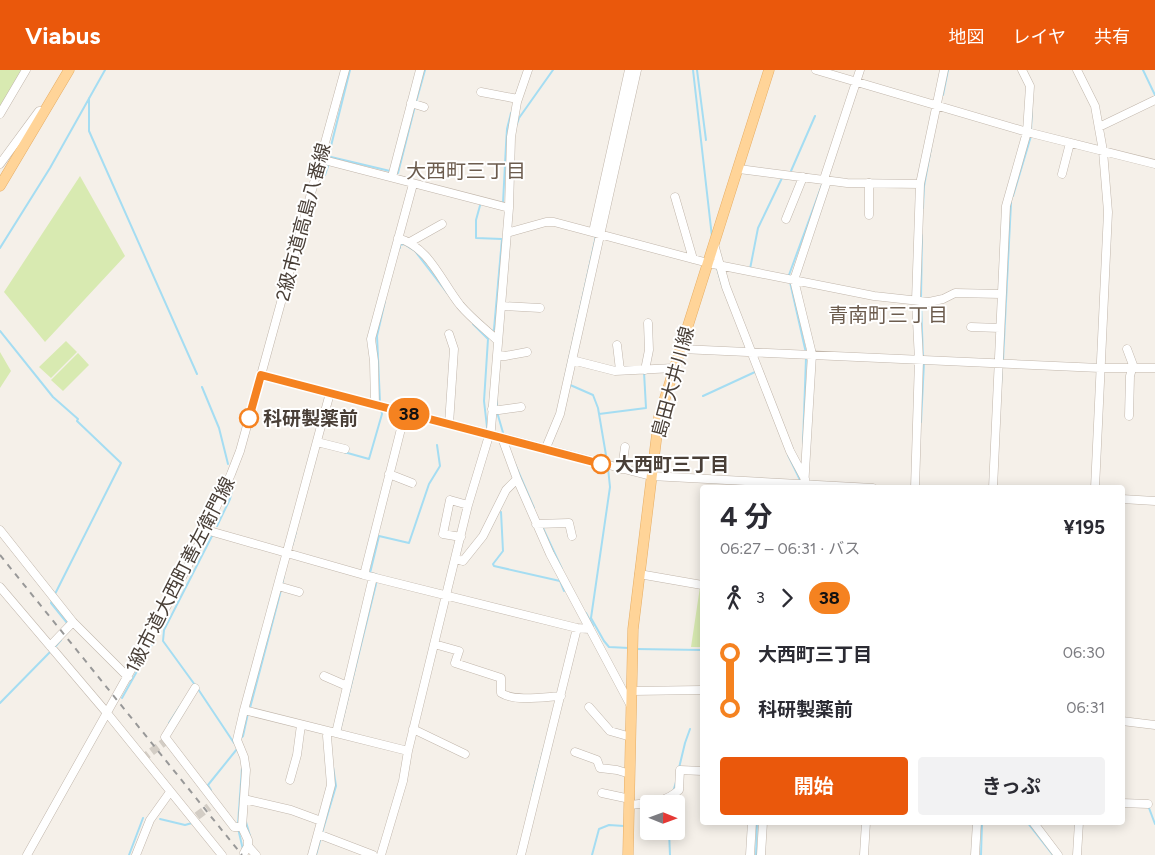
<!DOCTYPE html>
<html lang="ja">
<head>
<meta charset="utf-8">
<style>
  :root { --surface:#fff; --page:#f2f2f3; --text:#2b2b33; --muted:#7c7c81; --accent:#ea580c }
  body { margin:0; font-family:Figtree,"Noto Sans JP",sans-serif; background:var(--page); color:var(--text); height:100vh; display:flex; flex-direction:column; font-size:19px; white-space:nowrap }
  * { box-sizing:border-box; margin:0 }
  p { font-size:16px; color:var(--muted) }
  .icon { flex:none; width:28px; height:28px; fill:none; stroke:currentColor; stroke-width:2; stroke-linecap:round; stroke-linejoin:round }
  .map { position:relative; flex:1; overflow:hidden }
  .side { position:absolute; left:700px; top:415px; width:425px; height:340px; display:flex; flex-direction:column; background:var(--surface); border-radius:5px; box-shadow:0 2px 12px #0003 }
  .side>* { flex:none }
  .badge { padding:0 10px; border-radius:16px; font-size:18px; line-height:32px }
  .needle { width:32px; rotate:91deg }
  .fabs { position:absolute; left:640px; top:725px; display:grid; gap:10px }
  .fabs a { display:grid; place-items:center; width:45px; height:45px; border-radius:5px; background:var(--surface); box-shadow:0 2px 12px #0003; font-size:25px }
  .map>.badge { position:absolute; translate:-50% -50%; box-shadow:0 0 0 2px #fff }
  .legs { display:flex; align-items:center; gap:8px; height:55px; padding:0 20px; font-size:16px }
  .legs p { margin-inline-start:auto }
  .overview { display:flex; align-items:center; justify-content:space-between; height:85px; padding:0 20px }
  h1 { font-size:28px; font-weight:700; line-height:38px }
  .cta { display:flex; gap:10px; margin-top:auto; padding:10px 20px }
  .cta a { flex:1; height:58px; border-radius:5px; background:var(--accent); color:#fff; font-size:20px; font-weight:700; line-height:58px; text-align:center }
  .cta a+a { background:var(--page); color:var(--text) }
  ul { padding:0 20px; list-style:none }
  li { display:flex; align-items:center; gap:18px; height:55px; font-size:19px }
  li i { display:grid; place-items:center; width:8px; height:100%; margin:0 6px; background:currentColor }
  li i::after { content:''; width:12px; height:12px; margin:-6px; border:4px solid; border-radius:50%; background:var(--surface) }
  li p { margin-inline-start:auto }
  li:first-child i { background:linear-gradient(#0000 50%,currentColor 0) }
  li:last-child i { background:linear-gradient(currentColor 50%,#0000 0) }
  header { display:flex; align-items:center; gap:30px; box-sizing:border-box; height:70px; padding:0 25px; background:var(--accent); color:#fff }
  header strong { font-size:24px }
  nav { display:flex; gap:28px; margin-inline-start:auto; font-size:18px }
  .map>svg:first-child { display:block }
  .green { fill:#d8eab1 }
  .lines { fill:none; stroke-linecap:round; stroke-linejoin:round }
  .stream { stroke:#a5ddf2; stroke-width:2 }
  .minor-tunnel { stroke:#d3cdc5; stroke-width:8; stroke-dasharray:8 4; stroke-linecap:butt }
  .minor-casing { stroke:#c1b6ab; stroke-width:9 }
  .major-casing { stroke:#e7ae65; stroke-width:11 }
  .minor { stroke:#fff; stroke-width:8 }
  .major { stroke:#ffd498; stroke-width:10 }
  .rail { stroke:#989898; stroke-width:2; stroke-dasharray:6 6; stroke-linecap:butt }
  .line-1-casing { stroke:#fff; stroke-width:11 }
  .line-1 { stroke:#f58220; stroke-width:8 }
  .stop-1-dot { fill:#fff; stroke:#f58220; stroke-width:2.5 }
  .labels { text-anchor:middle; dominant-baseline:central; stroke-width:4; stroke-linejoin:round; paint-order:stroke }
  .street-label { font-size:19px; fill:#493f37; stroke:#fff }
  .stop-label { font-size:19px; font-weight:bold; fill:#493f37; stroke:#fff; text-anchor:start }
  .neighbourhood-label { font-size:20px; fill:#6c5c4e; stroke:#fff }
</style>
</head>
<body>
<header>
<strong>Viabus</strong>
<nav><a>地図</a><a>レイヤ</a><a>共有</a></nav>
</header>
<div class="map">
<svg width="1155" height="785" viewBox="0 0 1155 785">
  <rect width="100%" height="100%" fill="#f5f0e9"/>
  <!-- green -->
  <path class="green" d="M 0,0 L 23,0 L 0,37 Z
    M 80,106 L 125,186 L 45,272 L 4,222 Z
    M 66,271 L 77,282 L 51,308 L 39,297 Z
    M 0,282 L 11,301 L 0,318 Z
    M 78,283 L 89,295 L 63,321 L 51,310 Z
    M 700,517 L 702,517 L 702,577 L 691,577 Z"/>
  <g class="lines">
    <!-- stream -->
    <path class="stream" d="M 693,0 L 712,167
      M 697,0 L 706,70
      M 1143,0 L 1155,25
      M 943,25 L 948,0
      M 89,28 L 89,61 L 197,304
      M 416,32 L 425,0
      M 517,54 L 519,48 L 553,0
      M 1031,61 L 1032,36
      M 329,88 L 328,88 L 350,0
      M 330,89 L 331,87 L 390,101
      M 791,101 L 815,46
      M 394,102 L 398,103 L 415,36
      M 325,105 L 329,93
      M 1013,126 L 1031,66
      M 481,132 L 476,150 L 476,168 L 502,169 L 494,259 L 492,263
      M 502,133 L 503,133 L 506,75 L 507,59 L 511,43
      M 923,138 L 924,116 L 931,78
      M 597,161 L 601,144
      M 0,178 L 50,98 L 105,0
      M 400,178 L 400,175 L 404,174 L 415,181 L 448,224
      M 717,198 L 722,215
      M 750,199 L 758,158 L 782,108
      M 789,205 L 823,112
      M 790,212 L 806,283
      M 921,228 L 922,165
      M 921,232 L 923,288
      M 473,254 L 488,269
      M 0,261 L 53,327 L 78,349 L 77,351 L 121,393 L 54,526
      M 488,269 L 484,331 L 487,357 L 489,357
      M 1003,290 L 1011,133
      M 564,312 L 596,166
      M 568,314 L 593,325 L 598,338 L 607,391
      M 1001,315 L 1002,295
      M 202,317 L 219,358 L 228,394
      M 703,326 L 755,302
      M 380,332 L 377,266 L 385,231
      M 497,338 L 497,327
      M 497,342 L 504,366
      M 599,344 L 646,338 L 644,302
      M 921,352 L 924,292
      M 803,373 L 806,288
      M 344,382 L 369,389 L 382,344 L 381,339
      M 788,385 L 801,412
      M 515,394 L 534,438
      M 608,398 L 610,417 L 591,548 L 604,571 L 609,577 L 629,578
      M 501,442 L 503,481 L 493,494 L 494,496 L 560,511 L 564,521
      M 217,456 L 230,429 L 233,416
      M 542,456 L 562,499
      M 292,476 L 296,462
      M 378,505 L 370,503 L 379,466 L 409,473 L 429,414 L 440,396 L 437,375
      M 282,515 L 284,505
      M 52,530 L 51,533 L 68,554
      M 586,543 L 593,556
      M 54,578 L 61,570
      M 636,579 L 702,580
      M 195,615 L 163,571 L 164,560 L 212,466
      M 198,619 L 234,673
      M 122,628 L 155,569
      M 0,633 L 51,581
      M 250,638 L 281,520
      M 169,653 L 180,636
      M 340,660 L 377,510
      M 240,669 L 243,666 L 248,643
      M 679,698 L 685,673 L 690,659
      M 211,720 L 208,715 L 237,679
      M 533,721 L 544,678
      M 673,722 L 676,712
      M 1149,738 L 1155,754
      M 160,749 L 185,755 L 192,753
      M 246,752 L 250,766
      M 1027,752 L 1053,785
      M 238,754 L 242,698
      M 238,758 L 243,780
      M 669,761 L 670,785
      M 322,763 L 336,716 L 333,697
      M 129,785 L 143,748
      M 316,785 L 321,767
      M 592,785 L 599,759 L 609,755 L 624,756
      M 756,785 L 757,752
      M 981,785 L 982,752"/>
    <!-- minor-tunnel -->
    <path class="minor-tunnel" d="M 142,689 L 167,670
      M 197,746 L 209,737"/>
    <!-- minor casing -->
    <g class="minor-casing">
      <path id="minor" d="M 816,0 L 1027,62 L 1155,94
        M 1077,0 L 1095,36 L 1103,81 L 1108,142 L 1095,418
        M 481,22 L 518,29
        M 411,33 L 424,37
        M 0,44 L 26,0
        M 1099,57 L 1155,30
        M 320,89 L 509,138
        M 0,94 L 39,41 L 44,41
        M 739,99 L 847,113 L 920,114
        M 1062,104 L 1070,73
        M 392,107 L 420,0
        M 675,127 L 693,189
        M 869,145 L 869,113
        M 786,149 L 803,107
        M 593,162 L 629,0
        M 507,163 L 546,152 L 554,152 L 708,193 L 874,226 L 929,232 L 943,229 L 955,223 L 1001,224
        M 398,168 C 429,177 441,211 460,235 C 471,248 484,258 497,270
        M 410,172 L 442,154
        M 714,174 L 726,217 L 790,381 L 805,409
        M 501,236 L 540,238
        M 971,257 L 1000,258
        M 617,275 L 620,300
        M 681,279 L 1100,298 L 1155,298
        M 1127,279 L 1133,295 L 1130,306 L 1129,346
        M 497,285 L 505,286 L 527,282
        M 572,290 L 615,301 L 674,298
        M 645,300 L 649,280 L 648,253
        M 261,305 L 651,406 L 873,418
        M 330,323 L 244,640 L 408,681
        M 375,335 L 374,291 L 371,269 L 413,114
        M 492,339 L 499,340 L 521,337
        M 449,354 L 454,279 L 449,264
        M 502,368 L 517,409 L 550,484 L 631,636
        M 317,372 L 345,379
        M 545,380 L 560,344 L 637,0
        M 622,399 L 625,377
        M 389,404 L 412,413
        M 804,418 L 812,284 L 794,210 L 826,114 L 824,109 L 860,0
        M 915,418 L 919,290 L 916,231 L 920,114 L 944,0
        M 993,418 L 1006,136 L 1027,62 L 1030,16 L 1022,0
        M 1122,429 L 1155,431
        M 536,454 L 569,453 L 572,466
        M 0,460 L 73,552 L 128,607
        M 206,460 L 364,505 L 577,558 L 589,559
        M 461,467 L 443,464 L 450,430 L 468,435
        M 455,489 L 463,491 L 483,466 L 506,420 L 517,409
        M 639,504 L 702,515
        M 364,505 L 405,343
        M 278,516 L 299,522
        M 0,517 L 107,643 L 222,785
        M 434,574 L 459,581 L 455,593 L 501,608 L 501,623 C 515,632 544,627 561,626
        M 50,576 L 73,552
        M 324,606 L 347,616
        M 195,618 L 165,667 L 234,757 L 242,757
        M 632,621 L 702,620
        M 589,637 L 610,661 L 631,667
        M 1122,651 L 1155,655
        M 413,659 L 465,684
        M 336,663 L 373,507
        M 575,682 L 597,690 L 600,698 L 617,700 L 630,704
        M 290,710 L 297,685 L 301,655
        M 602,723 L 630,729
        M 244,729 L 291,740 L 321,751
        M 1122,733 L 1148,734
        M 630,735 C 648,733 665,733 679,720 L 680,700 L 702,701
        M 1033,752 L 1058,785
        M 318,764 L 373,785
        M 248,776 L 256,785
        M 244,783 L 248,776 L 248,770 L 242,757 L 246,700 L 244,687 L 237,670 L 244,640
        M 27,785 L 173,525 L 206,460 L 231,404 L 240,381 L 261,305 L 345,0
        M 136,785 L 150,750 L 170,722
        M 312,785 L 331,715 L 327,666 L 329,662
        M 381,785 L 403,711 L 408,681 L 468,435 L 491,359 L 509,138 L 511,67 L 517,32 L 528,0
        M 521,785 L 577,558
        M 750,785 L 752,752
        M 761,785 L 763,752
        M 864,785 L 866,752
        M 975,785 L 977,752
        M 1077,785 L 1079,752"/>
    </g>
    <!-- major casing -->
    <g class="major-casing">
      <path id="major" d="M 0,116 L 69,0
        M 628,785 L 633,559 L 659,347 L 769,0"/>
    </g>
    <!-- minor -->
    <use href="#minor" class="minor"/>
    <!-- major -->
    <use href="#major" class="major"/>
    <!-- rail -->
    <path class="rail" d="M 0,485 L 242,785"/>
  </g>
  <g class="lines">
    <!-- line-1 casing -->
    <g class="line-1-casing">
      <path id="line-1" d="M 249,348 L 261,305 L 601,394"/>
    </g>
    <!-- line-1 -->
    <use href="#line-1" class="line-1"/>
  </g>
  <!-- markers -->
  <g class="stop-1-dot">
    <circle cx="249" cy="348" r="9"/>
    <circle cx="601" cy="394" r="9"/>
  </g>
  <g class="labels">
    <!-- street labels -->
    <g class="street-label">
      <text transform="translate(303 152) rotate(-75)">2級市道高島八番線</text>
      <text transform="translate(673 312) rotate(-75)">島田大井川線</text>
      <text transform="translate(180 505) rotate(-63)">1級市道大西町善左衛門線</text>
    </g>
    <!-- stop labels -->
    <g class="stop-label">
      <text x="263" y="348">科研製薬前</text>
      <text x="615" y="394">大西町三丁目</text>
    </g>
    <!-- neighbourhood labels -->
    <g class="neighbourhood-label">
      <text x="466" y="101">大西町三丁目</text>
      <text x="888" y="245">青南町三丁目</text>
    </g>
  </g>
</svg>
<div class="fabs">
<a><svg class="needle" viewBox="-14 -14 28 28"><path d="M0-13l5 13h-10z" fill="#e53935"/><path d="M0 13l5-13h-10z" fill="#7c7c81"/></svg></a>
</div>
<b class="badge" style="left:409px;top:344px;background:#f58220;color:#111">38</b>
<section class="side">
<div class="overview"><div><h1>4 分</h1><p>06:27 – 06:31 · バス</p></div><b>¥195</b></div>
<div class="legs"><svg class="icon" aria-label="walk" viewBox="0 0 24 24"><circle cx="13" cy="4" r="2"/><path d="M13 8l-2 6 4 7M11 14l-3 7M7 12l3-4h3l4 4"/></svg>3<svg class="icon" aria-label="forward" viewBox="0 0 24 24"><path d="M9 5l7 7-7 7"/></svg><b class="badge" style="background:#f58220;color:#111">38</b></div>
<ul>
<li><i style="color:#f58220"></i><b>大西町三丁目</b><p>06:30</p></li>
<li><i style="color:#f58220"></i><b>科研製薬前</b><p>06:31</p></li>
</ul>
<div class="cta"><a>開始</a><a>きっぷ</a></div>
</section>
</div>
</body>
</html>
